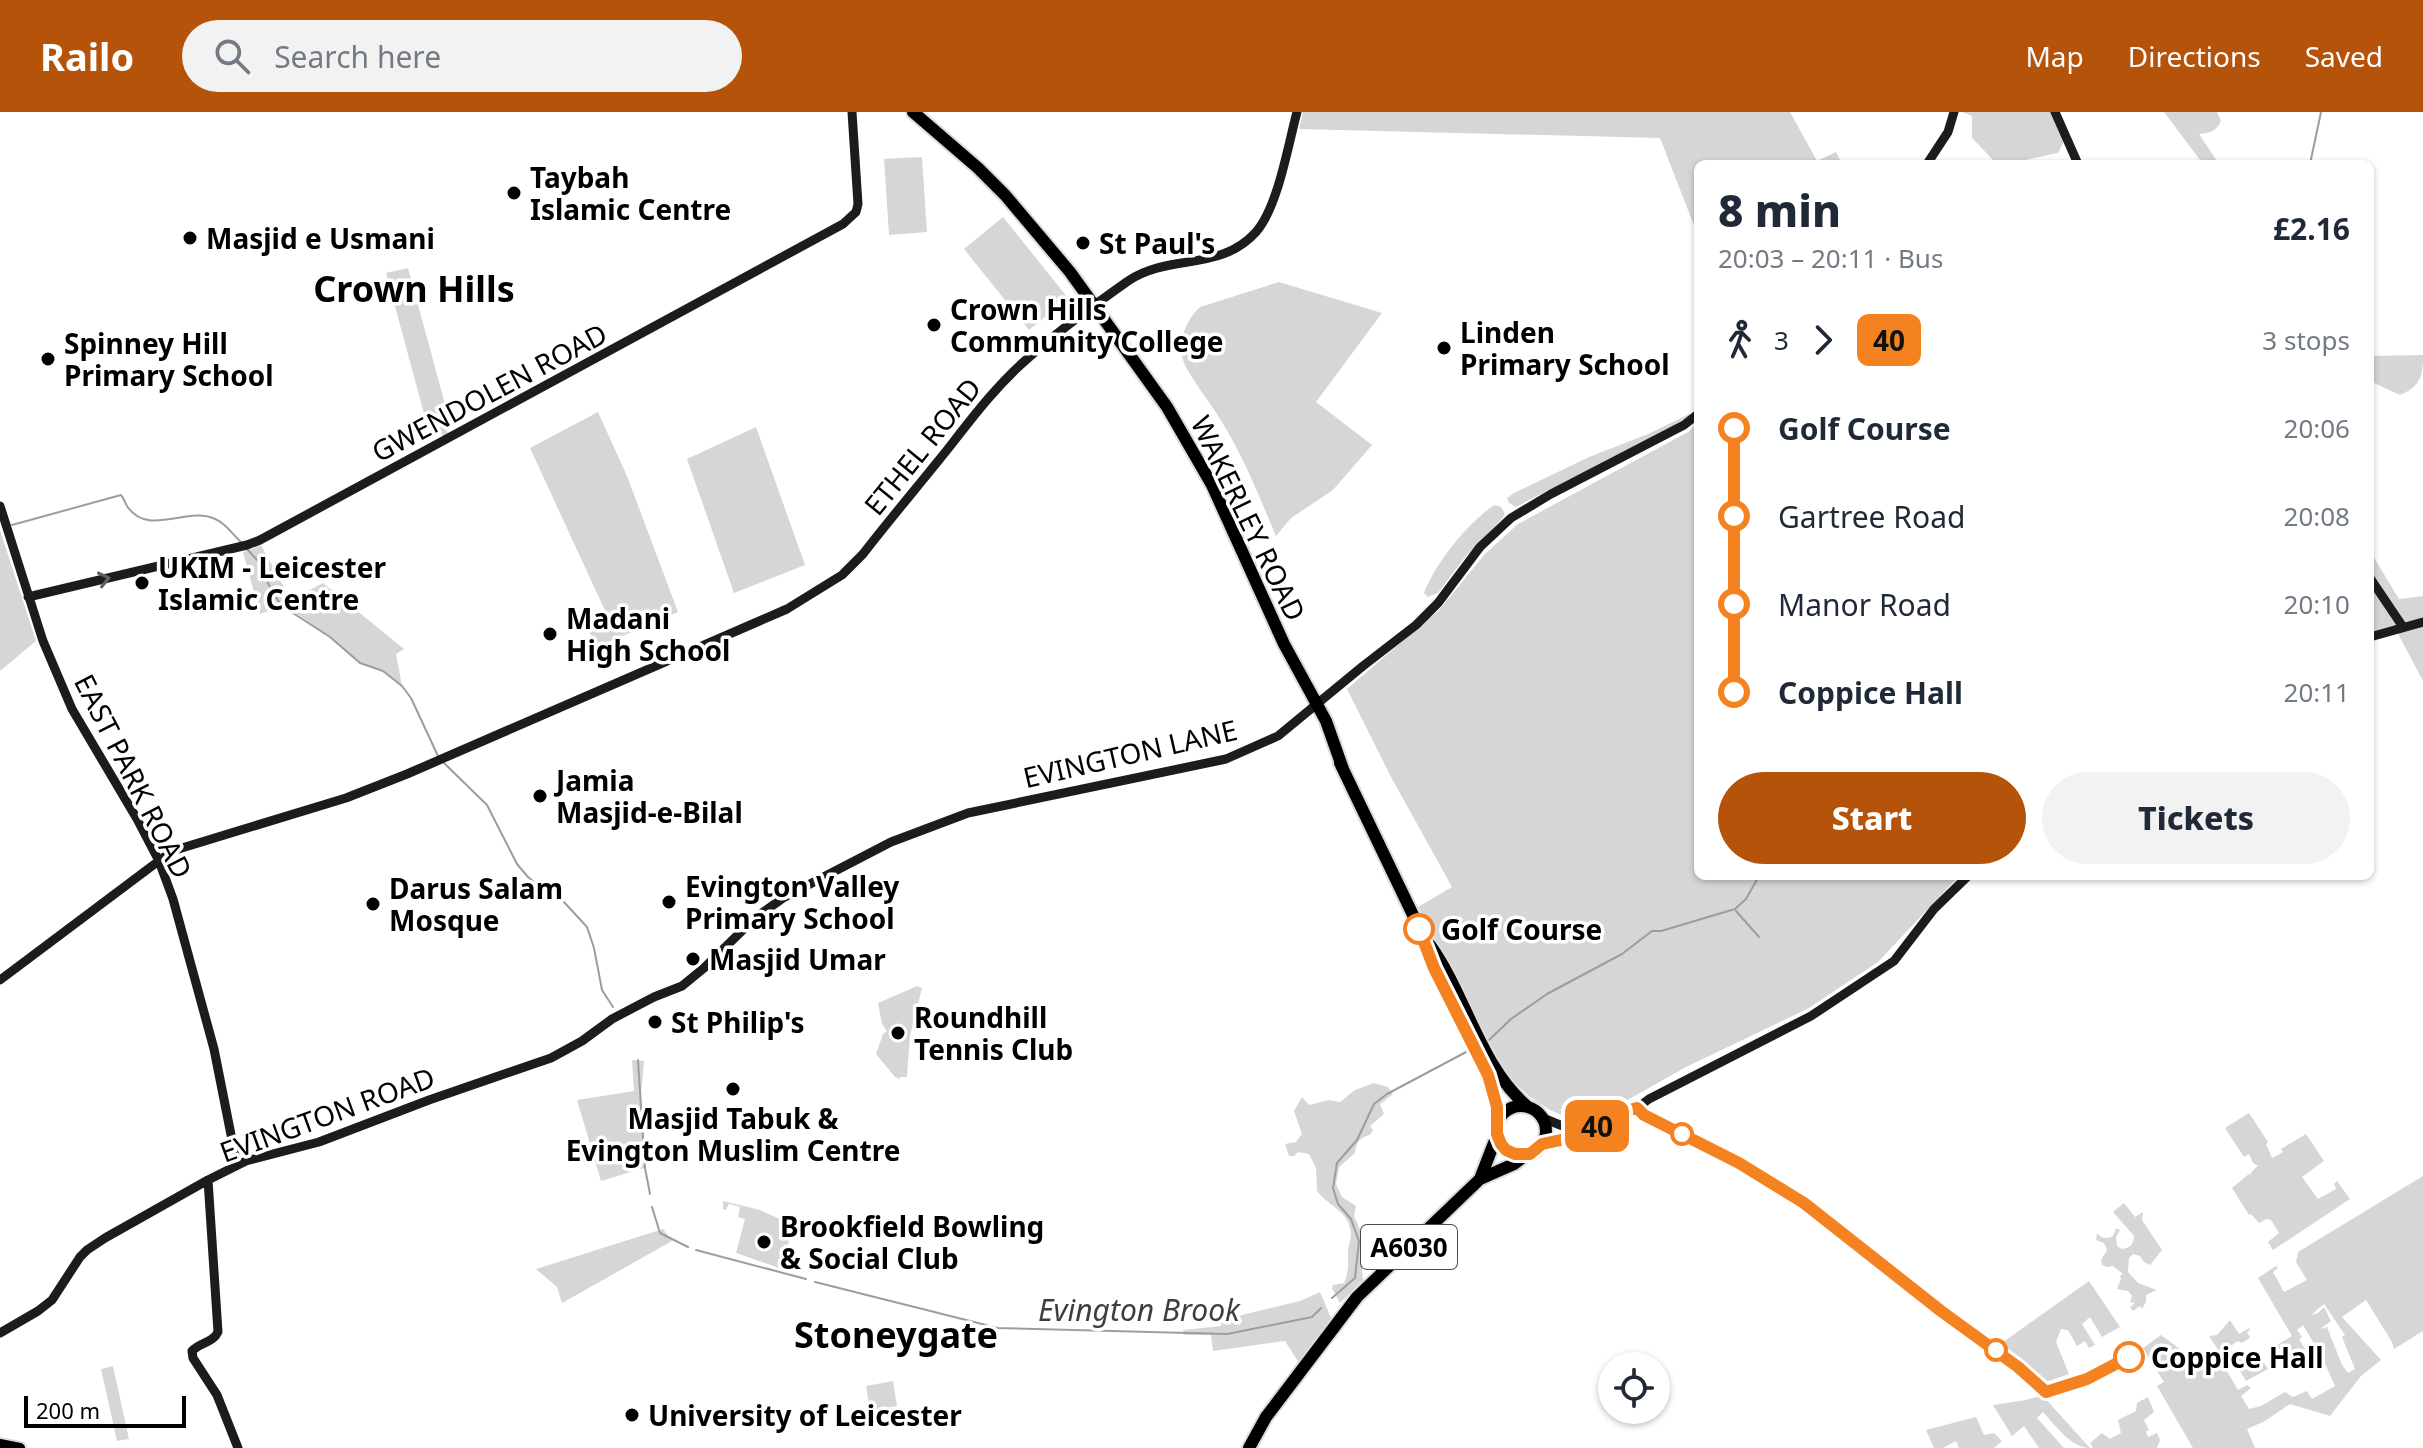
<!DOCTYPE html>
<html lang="en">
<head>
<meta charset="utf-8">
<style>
  :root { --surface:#fff; --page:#f2f2f3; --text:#1f2937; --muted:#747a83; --accent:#b45309 }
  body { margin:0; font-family:"Noto Sans",sans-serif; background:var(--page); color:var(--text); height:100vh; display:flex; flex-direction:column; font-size:30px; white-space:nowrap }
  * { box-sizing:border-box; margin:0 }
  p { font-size:26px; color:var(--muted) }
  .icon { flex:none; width:44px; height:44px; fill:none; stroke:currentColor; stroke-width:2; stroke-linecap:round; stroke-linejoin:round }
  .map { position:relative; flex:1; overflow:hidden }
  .panel { position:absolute; left:1694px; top:48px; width:680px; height:720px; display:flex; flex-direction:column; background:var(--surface); border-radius:12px; box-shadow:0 2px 6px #0004 }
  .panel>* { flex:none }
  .badge { padding:0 16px; border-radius:12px; font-size:28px; line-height:52px }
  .fabs { position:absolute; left:1598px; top:1240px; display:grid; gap:16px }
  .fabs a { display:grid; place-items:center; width:72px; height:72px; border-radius:50%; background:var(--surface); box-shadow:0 2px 6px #0004; font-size:40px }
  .scale { position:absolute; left:24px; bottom:20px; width:162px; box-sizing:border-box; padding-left:8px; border:4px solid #000; border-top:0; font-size:22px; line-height:28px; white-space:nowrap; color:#000; -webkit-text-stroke:6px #fff; paint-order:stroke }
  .map>.badge { position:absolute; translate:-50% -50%; box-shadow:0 0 0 4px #fff }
  .legs { display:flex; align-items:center; gap:12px; height:88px; padding:0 24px; font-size:26px }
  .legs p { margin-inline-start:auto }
  .head { display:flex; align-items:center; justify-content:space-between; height:136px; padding:0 24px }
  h1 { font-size:44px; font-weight:800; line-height:60px }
  .button { display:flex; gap:16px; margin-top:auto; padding:16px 24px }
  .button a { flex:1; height:92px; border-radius:48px; background:var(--accent); color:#fff; font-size:32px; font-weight:800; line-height:92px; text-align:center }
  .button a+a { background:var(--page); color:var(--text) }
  ul { padding:0 24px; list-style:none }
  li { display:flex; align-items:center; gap:28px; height:88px; font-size:30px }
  li i { display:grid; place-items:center; width:12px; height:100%; margin:0 10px; background:currentColor }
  li i::after { content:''; width:20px; height:20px; margin:-10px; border:6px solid; border-radius:50%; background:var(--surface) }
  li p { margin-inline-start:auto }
  li:first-child i { background:linear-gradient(#0000 50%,currentColor 0) }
  li:last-child i { background:linear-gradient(currentColor 50%,#0000 0) }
  header { display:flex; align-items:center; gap:48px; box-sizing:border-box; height:112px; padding:0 40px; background:var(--accent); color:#fff }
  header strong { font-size:38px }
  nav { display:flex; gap:44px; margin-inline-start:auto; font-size:28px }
  .search { width:560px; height:72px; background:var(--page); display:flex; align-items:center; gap:20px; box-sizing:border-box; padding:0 28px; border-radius:44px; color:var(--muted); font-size:30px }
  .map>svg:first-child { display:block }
  .green { fill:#d6d6d6; fill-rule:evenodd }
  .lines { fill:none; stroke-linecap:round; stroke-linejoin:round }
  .stream { stroke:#9d9d9d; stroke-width:2 }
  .primary-casing { stroke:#dbdbdb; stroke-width:14 }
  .highway-casing { stroke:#dbdbdb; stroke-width:16 }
  .secondary { stroke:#1c1c1c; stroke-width:9 }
  .primary { stroke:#000; stroke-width:10 }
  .highway { stroke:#000; stroke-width:12 }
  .oneway { stroke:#606060 }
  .line-1-casing { stroke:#fff; stroke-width:18 }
  .line-1 { stroke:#f58220; stroke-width:12 }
  .poi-dot { fill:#000; stroke:#fff; stroke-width:3 }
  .stop-1-dot { fill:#fff; stroke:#f58220; stroke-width:4 }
  .labels { text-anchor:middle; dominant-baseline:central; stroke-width:7; stroke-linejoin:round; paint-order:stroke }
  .shield { fill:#fff; stroke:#4c4c4c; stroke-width:2 }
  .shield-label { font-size:26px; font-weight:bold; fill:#000 }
  .poi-label { font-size:28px; font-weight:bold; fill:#000; stroke:#fff; text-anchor:start }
  .street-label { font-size:28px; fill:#000; stroke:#fff }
  .stop-label { font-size:28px; font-weight:bold; fill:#000; stroke:#fff; text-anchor:start }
  .water-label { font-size:30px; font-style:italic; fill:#3e3e3e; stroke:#fff }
  .district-label { font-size:36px; font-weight:bold; fill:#000; stroke:#fff }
</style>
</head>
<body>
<header>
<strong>Railo</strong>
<div class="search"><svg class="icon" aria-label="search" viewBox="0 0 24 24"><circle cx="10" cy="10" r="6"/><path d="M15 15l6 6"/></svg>Search here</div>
<nav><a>Map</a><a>Directions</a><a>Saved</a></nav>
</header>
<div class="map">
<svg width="2423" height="1336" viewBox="0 0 2423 1336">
  <rect width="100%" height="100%" fill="#fff"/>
  <!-- green -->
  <path class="green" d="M 1303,0 L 1790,0 L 1817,49 L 1836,40 L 1842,52 L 1698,52 L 1698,116 L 1695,116 L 1660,26 L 1299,17 Z
    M 1962,0 L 2053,0 L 2064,29 L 2058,41 L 2015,50 L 1996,51 L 1972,26 L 1972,4 Z
    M 2164,0 L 2217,0 L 2221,9 C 2216,20 2209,21 2199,22 L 2219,52 L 2203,52 Z
    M 922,45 L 927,120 L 889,123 L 884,47 Z
    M 1003,105 L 1068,186 L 1029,218 L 964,137 Z
    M 408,156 L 445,292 L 438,295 L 448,322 L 443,325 L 434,305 L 426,309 L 386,161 Z
    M 1279,170 L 1382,201 L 1316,290 L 1372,333 L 1333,378 L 1291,406 L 1276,424 C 1259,384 1243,343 1220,307 C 1211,291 1185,260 1182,244 C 1178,226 1188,206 1200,195 Z
    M 2423,243 C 2423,264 2420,275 2400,283 L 2370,269 L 2370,244 Z
    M 598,300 L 627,364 L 678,500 L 597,535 L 586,514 L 607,503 L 530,336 Z
    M 1689,302 L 1690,303 L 1676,312 L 1516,395 L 1509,391 L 1507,386 L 1514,381 L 1589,345 L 1648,322 Z
    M 1698,310 L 1698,764 L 1958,765 L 1878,850 L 1809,896 L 1686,955 L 1624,990 L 1589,1006 L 1572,1008 L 1550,998 L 1530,985 L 1516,972 L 1504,957 L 1418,795 L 1452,775 L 1391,665 L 1347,577 L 1440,497 L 1485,442 L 1518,412 L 1688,320 Z
    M 756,315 L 805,453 L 734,481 L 687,347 Z
    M 1494,393 L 1501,395 L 1505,402 L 1502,407 L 1465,445 L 1438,481 L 1428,485 L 1424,481 C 1436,450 1467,412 1494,393 Z
    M 0,418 L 36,529 L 0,559 Z
    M 261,433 L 291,488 L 323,471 L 404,537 L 396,542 L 402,574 L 383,559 L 360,551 L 330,525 L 288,496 L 282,494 L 260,502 L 243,440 Z
    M 2370,439 L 2399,487 L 2423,484 L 2423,569 L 2395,516 L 2370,523 Z
    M 917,874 L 922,876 L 910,924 L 907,965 L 900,965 L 900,967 L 895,965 L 876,942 L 883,922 L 887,919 L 882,912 L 878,891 Z
    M 632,948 L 644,949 L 641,981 L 644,1056 L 601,1069 L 577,988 L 634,979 Z
    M 1374,971 L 1388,975 L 1393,982 L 1380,992 L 1384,1002 L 1370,1014 L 1373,1018 L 1371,1022 C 1360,1027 1357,1027 1355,1041 L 1339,1055 L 1336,1072 L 1342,1085 L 1356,1094 L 1354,1104 L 1363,1124 L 1360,1133 L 1363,1168 L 1340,1191 L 1332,1176 L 1333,1173 L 1344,1171 C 1349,1161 1348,1150 1348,1140 C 1348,1134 1351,1129 1351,1122 C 1350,1099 1329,1095 1317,1079 L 1316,1056 L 1309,1042 L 1298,1040 L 1294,1044 L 1289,1044 L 1285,1032 L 1296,1030 L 1302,1022 L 1294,999 L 1302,985 L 1309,993 L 1329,988 L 1340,990 L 1355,978 Z
    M 2249,1001 L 2268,1030 L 2266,1032 L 2272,1046 L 2283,1040 L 2281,1037 L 2306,1022 L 2324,1049 L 2302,1065 L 2318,1087 L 2336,1077 L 2334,1072 L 2337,1069 L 2350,1087 L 2273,1138 L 2268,1130 L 2279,1121 L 2271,1108 L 2267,1107 L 2259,1111 L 2251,1102 L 2249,1103 L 2232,1076 L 2250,1061 L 2251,1065 L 2251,1060 L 2258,1054 L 2253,1051 L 2249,1042 L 2244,1045 L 2225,1016 Z
    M 2423,1064 L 2423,1219 L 2394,1237 L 2392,1230 L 2366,1188 L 2342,1205 L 2381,1248 L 2361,1264 L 2330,1304 L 2290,1292 L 2265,1309 L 2247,1317 L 2255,1336 L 2193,1336 L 2157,1274 L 2164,1270 L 2143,1236 L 2161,1223 L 2180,1237 L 2174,1242 L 2187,1257 L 2217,1236 L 2209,1224 L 2217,1223 L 2230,1208 L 2239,1222 L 2249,1216 L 2250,1218 L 2247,1220 L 2250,1226 L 2242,1231 L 2238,1229 L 2225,1238 L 2230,1246 L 2244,1238 L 2255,1256 L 2264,1251 L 2268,1257 L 2246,1269 L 2234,1249 L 2224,1254 L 2238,1278 L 2247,1273 L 2251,1276 L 2241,1284 L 2249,1297 L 2261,1294 L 2285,1280 L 2293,1285 L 2307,1279 L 2312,1287 L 2335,1274 L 2322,1245 L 2303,1213 L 2297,1218 L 2302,1225 L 2299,1227 L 2305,1237 L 2290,1246 L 2283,1235 L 2276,1239 L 2274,1235 L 2292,1224 L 2258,1166 L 2276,1154 L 2278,1156 L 2273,1160 L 2284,1180 L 2307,1168 L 2296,1150 L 2298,1140 ZM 2324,1192 L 2345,1223 L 2342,1225 L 2355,1257 L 2348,1261 L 2342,1253 L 2327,1215 L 2320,1217 L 2331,1209 L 2324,1195 L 2318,1201 L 2311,1203 Z
    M 723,1089 L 760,1098 L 793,1113 L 782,1157 L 736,1141 L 745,1107 L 738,1105 L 740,1095 L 729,1092 L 726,1098 L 723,1097 Z
    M 2124,1091 L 2135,1105 L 2143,1100 L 2142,1108 L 2162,1138 L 2150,1153 L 2144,1150 L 2140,1144 L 2133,1142 L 2129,1146 L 2128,1160 L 2138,1171 L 2157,1178 L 2146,1183 L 2146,1190 L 2142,1197 L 2140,1194 L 2133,1199 L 2130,1195 L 2135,1191 L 2130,1190 L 2132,1184 L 2128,1179 L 2117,1177 L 2121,1167 L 2120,1164 L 2123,1162 L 2113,1154 L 2107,1155 L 2102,1153 L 2101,1148 L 2107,1138 L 2104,1131 L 2096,1128 L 2097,1121 C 2101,1127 2108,1127 2113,1124 L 2116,1116 L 2120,1118 L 2116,1125 L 2117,1134 L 2122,1137 C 2130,1136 2133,1133 2134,1124 L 2113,1100 Z
    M 663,1117 L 672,1129 L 562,1191 L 557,1175 L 536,1157 Z
    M 2089,1169 L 2120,1215 L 2102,1225 L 2090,1205 L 2082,1212 L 2095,1233 L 2089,1236 L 2085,1229 L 2077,1234 L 2068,1218 L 2061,1217 L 2056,1230 L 2069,1262 L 2049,1269 L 2042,1268 L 1999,1233 Z
    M 1320,1180 L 1332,1208 L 1299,1251 L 1285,1229 L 1213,1239 L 1211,1223 L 1184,1223 L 1183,1218 L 1221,1214 L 1221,1208 L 1300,1189 Z
    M 113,1254 L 129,1327 L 117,1329 L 101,1257 Z
    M 893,1269 L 897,1294 L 870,1299 L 866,1274 Z
    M 2042,1283 L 2090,1336 C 2071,1336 2055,1313 2043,1300 L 2037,1306 L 2064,1336 L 2039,1336 L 2024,1314 L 2012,1324 L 1993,1293 L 2026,1288 Z
    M 2148,1285 L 2154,1300 L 2144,1308 L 2149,1318 L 2146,1320 L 2148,1325 L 2157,1321 L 2160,1328 L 2157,1336 L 2093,1336 L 2090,1331 L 2102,1321 L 2110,1327 L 2121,1321 L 2118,1308 L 2136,1299 L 2137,1291 Z
    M 1976,1305 L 1984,1323 L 1994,1321 L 2002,1329 L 1994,1336 L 1959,1336 L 1956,1329 L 1943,1336 L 1934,1336 L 1926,1318 Z"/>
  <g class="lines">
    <!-- stream -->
    <path class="stream" d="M 2310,52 L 2321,0
      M 12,413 L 121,383 C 124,386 125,391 127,394 C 147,425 187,395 213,406 C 226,411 232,422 242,431
      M 246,436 L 259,450 L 272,480 L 282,494 L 330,525 L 360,551 L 383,559 L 402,574 L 411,586 L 438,644
      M 444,651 L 487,693 L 517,752 L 528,765 L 548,782 L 563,789 L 587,815 L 594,836 L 602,878 L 613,895
      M 1736,799 L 1759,825
      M 1488,929 L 1511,907 L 1547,882 L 1622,842 L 1652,819 L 1661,819 L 1735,797 L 1746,787 L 1759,764
      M 638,948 L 645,1056 L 650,1082
      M 652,1095 L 660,1121 L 688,1135
      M 696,1138 L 806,1167
      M 815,1170 L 998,1216 L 1227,1222 L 1312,1205 L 1321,1196
      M 1332,1186 L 1355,1166 L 1359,1129 L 1351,1107 L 1338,1092 L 1333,1076 L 1337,1051 L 1357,1028 L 1374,992 L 1387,982 L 1468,939"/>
    <!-- primary casing -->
    <g class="primary-casing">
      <path id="primary" d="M 0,1332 L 20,1336"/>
    </g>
    <!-- highway casing -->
    <g class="highway-casing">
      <path id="highway" d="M 913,0 L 978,56 L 1005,83 L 1070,160 L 1167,295 L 1212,373 L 1284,532 L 1326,609 L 1343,657
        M 1340,651 L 1413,803 L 1434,856 L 1488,963 L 1494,977 L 1499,1009
        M 1430,833 C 1466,883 1480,955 1528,995
        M1496 1019a25 25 0 1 1 50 0a25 25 0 1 1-50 0Z
        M 1480,1067 L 1494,1031 L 1498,1026
        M 1249,1336 L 1266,1305 L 1357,1185 L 1480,1067 L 1514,1052 L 1526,1043"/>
    </g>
    <!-- secondary -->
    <path class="secondary" d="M 2055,0 L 2078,52
      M 1927,52 L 1948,20 L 1954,0
      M 0,394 L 43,529 L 72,597 L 137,707 L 159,749 L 173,787 L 214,937 L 237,1053
      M 2370,466 L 2403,515
      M 28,485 L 247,433 L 260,428 L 843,112 L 856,100 L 858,92 L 852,0
      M 2370,525 L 2423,510
      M 0,868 L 172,739 L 346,686 L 407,662 L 787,497 L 842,463 L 863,442 C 890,407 919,373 947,338 C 972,306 996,274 1027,247 C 1058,219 1094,193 1128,169 C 1170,141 1220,160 1256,120 C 1278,95 1288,33 1297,0
      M 1543,1006 L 1570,1017 L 1585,1018
      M 1542,1032 L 1575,1025 L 1623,1000 L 1637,996 L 1649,987 L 1811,904 L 1894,849 L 1934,797 L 1968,764
      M 208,1068 L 218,1220 C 213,1231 200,1230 192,1239 L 193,1246 L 217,1283 L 238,1336
      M 0,1221 L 38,1199 L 52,1188 L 80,1145 L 87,1138 L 105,1126 L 208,1068 L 246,1049 L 319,1030 L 429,988 L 551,946 L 582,929 L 612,907 L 654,885 L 682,874 L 704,856 L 755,806 L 783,786 L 891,730 L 968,701 L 1226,647 L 1278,624 L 1363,554 L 1416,513 L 1438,491 L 1480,435 L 1511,406 L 1551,382 L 1684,313 L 1698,302"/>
    <!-- primary -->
    <use href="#primary" class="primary"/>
    <!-- highway -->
    <use href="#highway" class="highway"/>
  </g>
  <!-- one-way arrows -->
  <defs><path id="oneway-chevron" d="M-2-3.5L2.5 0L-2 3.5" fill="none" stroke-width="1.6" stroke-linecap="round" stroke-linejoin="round" transform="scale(2)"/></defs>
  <use class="oneway" href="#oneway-chevron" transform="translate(104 467) rotate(-13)"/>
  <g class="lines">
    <!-- line-1 casing -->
    <g class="line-1-casing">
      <path id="line-1" d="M 1419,817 L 1434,856 L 1488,963 L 1497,995 L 1497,1022 L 1501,1032 L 1506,1038 L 1515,1042 L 1530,1042 L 1542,1032 L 1575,1025 L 1623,1000 L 1637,996 L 1644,1003 L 1739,1051 L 1804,1091 L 1941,1199 L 2018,1255 L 2046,1280 L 2087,1267 L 2129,1245"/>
    </g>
    <!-- line-1 -->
    <use href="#line-1" class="line-1"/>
  </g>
  <!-- markers -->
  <g class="poi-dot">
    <circle cx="514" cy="81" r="8"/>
    <circle cx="190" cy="126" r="8"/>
    <circle cx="1083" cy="131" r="8"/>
    <circle cx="934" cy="213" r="8"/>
    <circle cx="1444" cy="236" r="8"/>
    <circle cx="48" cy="247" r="8"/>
    <circle cx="142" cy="471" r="8"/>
    <circle cx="550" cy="522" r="8"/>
    <circle cx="540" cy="684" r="8"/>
    <circle cx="669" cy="790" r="8"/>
    <circle cx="373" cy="792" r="8"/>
    <circle cx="693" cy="847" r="8"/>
    <circle cx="655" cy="910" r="8"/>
    <circle cx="898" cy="921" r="8"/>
    <circle cx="733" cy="977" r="8"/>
    <circle cx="764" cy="1130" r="8"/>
    <circle cx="632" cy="1303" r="8"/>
  </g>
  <g class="stop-1-dot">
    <circle cx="1419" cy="817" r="14"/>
    <circle cx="1682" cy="1022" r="10"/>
    <circle cx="1996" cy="1238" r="10"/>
    <circle cx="2129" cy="1245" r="14"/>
  </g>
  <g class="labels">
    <!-- shield labels -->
    <rect class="shield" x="1361" y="1113" width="96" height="44" rx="6"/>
    <g class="shield-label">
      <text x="1409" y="1135">A6030</text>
    </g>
    <!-- poi labels -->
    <g class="poi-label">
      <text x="530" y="65">Taybah<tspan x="530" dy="32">Islamic Centre</tspan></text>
      <text x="206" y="126">Masjid e Usmani</text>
      <text x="1099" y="131">St Paul's</text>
      <text x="950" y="197">Crown Hills<tspan x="950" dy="32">Community College</tspan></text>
      <text x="1460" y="220">Linden<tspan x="1460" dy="32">Primary School</tspan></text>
      <text x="64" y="231">Spinney Hill<tspan x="64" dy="32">Primary School</tspan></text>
      <text x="158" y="455">UKIM - Leicester<tspan x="158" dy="32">Islamic Centre</tspan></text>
      <text x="566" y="506">Madani<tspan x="566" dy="32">High School</tspan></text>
      <text x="556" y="668">Jamia<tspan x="556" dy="32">Masjid-e-Bilal</tspan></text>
      <text x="685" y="774">Evington Valley<tspan x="685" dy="32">Primary School</tspan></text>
      <text x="389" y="776">Darus Salam<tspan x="389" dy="32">Mosque</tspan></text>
      <text x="709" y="847">Masjid Umar</text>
      <text x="914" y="905">Roundhill<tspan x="914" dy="32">Tennis Club</tspan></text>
      <text x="671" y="910">St Philip's</text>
      <text x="733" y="1006" text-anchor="middle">Masjid Tabuk &amp;<tspan x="733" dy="32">Evington Muslim Centre</tspan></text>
      <text x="780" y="1114">Brookfield Bowling<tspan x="780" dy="32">&amp; Social Club</tspan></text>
      <text x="648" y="1303">University of Leicester</text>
    </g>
    <!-- street labels -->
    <g class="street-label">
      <text transform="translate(489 280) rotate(-28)">GWENDOLEN ROAD</text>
      <text transform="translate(922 334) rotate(-51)">ETHEL ROAD</text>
      <text transform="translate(1249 406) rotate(64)">WAKERLEY ROAD</text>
      <text transform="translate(1130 641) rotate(-13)">EVINGTON LANE</text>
      <text transform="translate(134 664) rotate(63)">EAST PARK ROAD</text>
      <text transform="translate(327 1002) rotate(-20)">EVINGTON ROAD</text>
    </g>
    <!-- stop labels -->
    <g class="stop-label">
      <text x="1441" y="817">Golf Course</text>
      <text x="2151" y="1245">Coppice Hall</text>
    </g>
    <!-- water labels -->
    <g class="water-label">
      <text x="1139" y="1197">Evington Brook</text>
    </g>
    <!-- district labels -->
    <g class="district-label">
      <text x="414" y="176">Crown Hills</text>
      <text x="896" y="1222">Stoneygate</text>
    </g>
  </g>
</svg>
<div class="fabs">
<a><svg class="icon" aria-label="locate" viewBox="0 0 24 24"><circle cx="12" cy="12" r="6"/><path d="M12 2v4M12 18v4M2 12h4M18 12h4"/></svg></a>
</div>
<div class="scale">200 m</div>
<b class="badge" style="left:1597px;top:1014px;background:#f58220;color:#111">40</b>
<section class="panel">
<div class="head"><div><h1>8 min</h1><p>20:03 – 20:11 · Bus</p></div><b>£2.16</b></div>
<div class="legs"><svg class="icon" aria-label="walk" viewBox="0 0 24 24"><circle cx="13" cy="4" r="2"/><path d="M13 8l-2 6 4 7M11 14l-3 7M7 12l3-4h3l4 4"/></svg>3<svg class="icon" aria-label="forward" viewBox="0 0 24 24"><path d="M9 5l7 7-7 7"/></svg><b class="badge" style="background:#f58220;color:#111">40</b><p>3 stops</p></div>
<ul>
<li><i style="color:#f58220"></i><b>Golf Course</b><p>20:06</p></li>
<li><i style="color:#f58220"></i><span>Gartree Road</span><p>20:08</p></li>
<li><i style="color:#f58220"></i><span>Manor Road</span><p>20:10</p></li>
<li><i style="color:#f58220"></i><b>Coppice Hall</b><p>20:11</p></li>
</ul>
<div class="button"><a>Start</a><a>Tickets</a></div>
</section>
</div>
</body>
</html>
